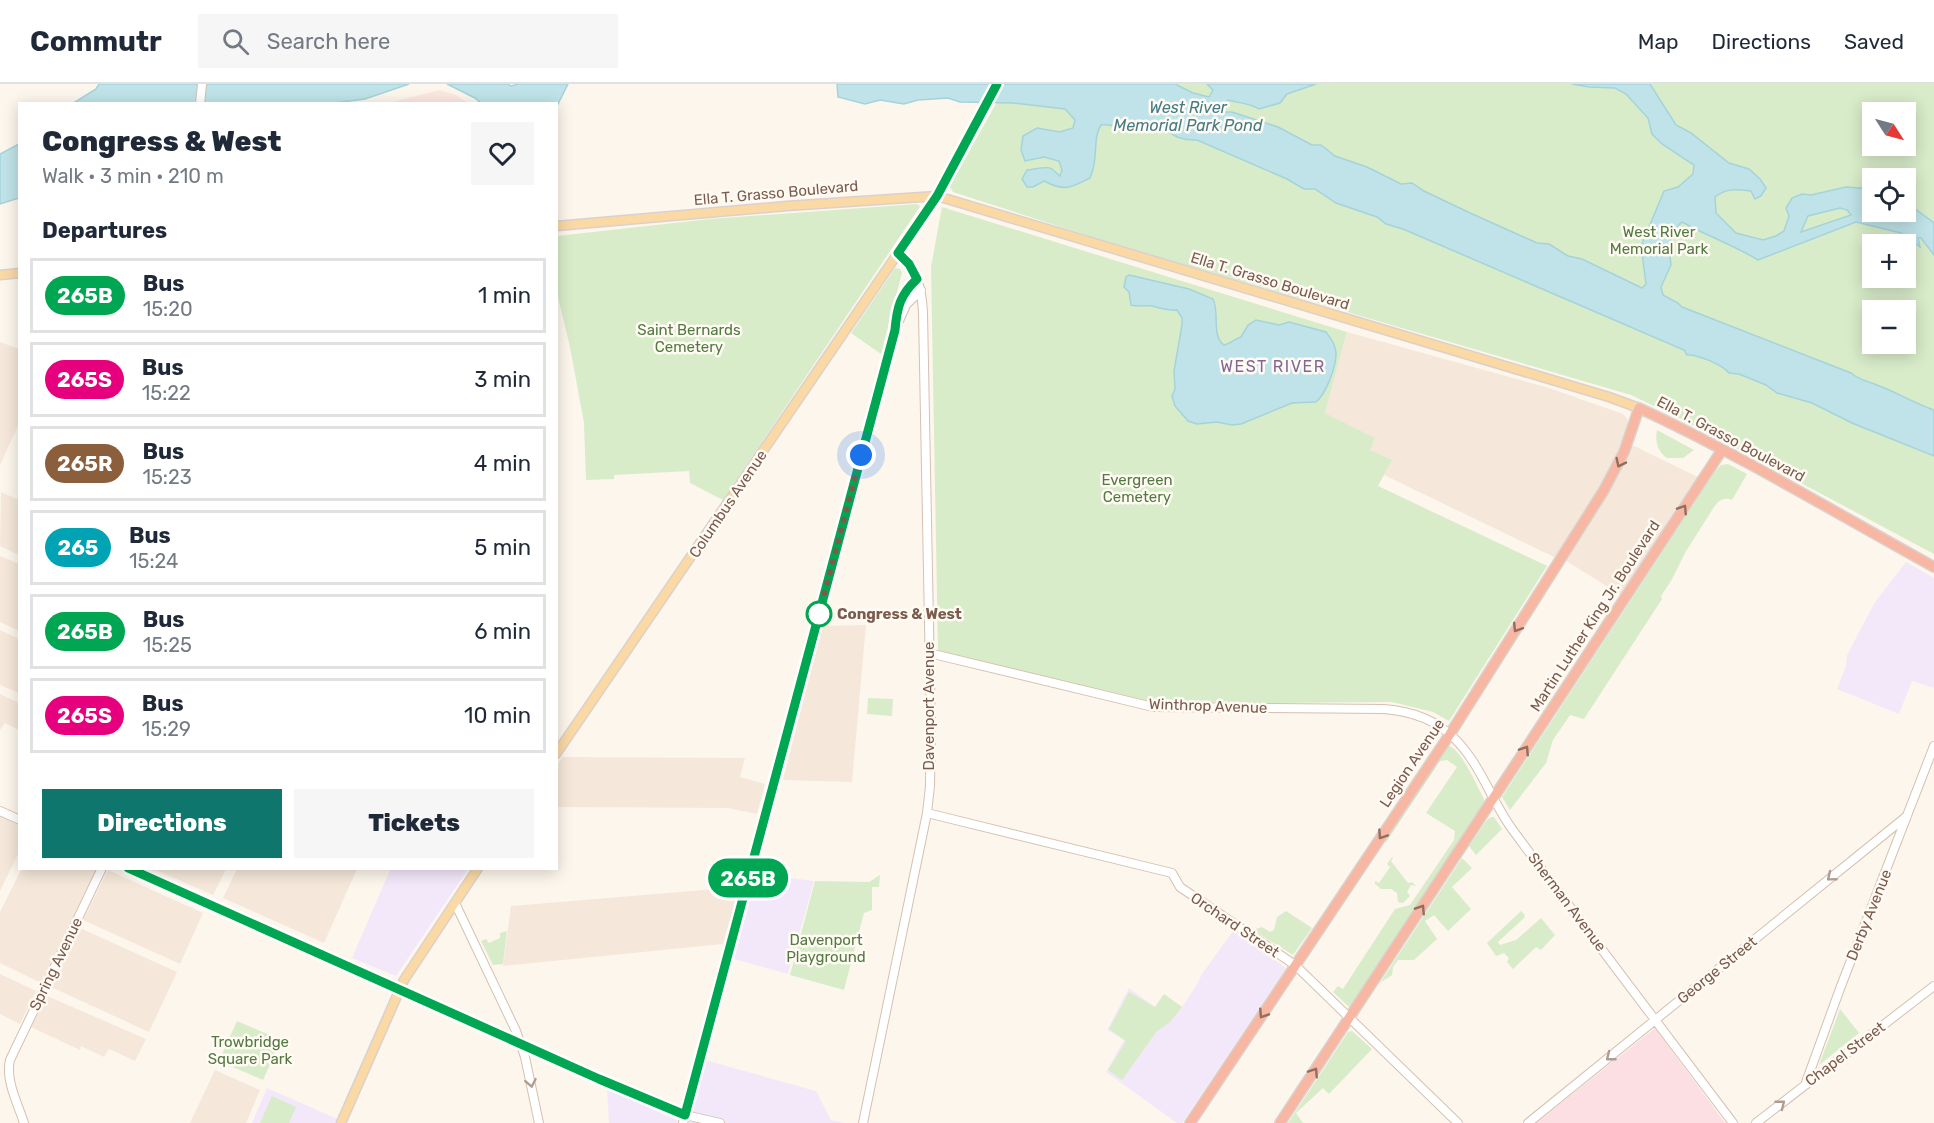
<!DOCTYPE html>
<html lang="en">
<head>
<meta charset="utf-8">
<style>
  :root { --surface:#fff; --page:#f6f6f7; --text:#1f2937; --muted:#747a83; --line:#e0e1e3; --accent:#0f766e }
  body { margin:0; font-family:Rubik,sans-serif; background:var(--page); color:var(--text); height:100vh; display:flex; flex-direction:column; font-size:22px; white-space:nowrap }
  * { box-sizing:border-box; margin:0 }
  p { font-size:20px; color:var(--muted) }
  .icon { flex:none; width:33px; height:33px; fill:none; stroke:currentColor; stroke-width:2; stroke-linecap:round; stroke-linejoin:round }
  .map { position:relative; flex:1; overflow:hidden }
  .details { position:absolute; left:18px; top:18px; width:540px; height:768px; display:flex; flex-direction:column; background:var(--surface); border-radius:0px; box-shadow:0 3px 15px #0003 }
  .details>* { flex:none }
  .badge { padding:0 12px; border-radius:20px; font-size:21px; line-height:39px }
  .needle { width:39px; rotate:126deg }
  .fabs { position:absolute; left:1862px; top:18px; display:grid; gap:12px }
  .fabs a { display:grid; place-items:center; width:54px; height:54px; border-radius:0px; background:var(--surface); box-shadow:0 3px 15px #0003; font-size:30px }
  .you { position:absolute; width:30px; height:30px; margin:-15px; border:4px solid #fff; border-radius:50%; background:#1a73e8; box-shadow:0 0 0 9px #1a73e833 }
  .map>.badge { position:absolute; translate:-50% -50%; box-shadow:0 0 0 3px #fff }
  h2 { padding:0 24px; font-size:22px; line-height:54px }
  .round { display:grid; place-items:center; flex:none; width:63px; height:63px; border-radius:0px; background:var(--page) }
  .head { display:flex; align-items:center; justify-content:space-between; height:102px; padding:0 24px }
  h1 { font-size:28px; font-weight:800; line-height:45px }
  .action { display:flex; gap:12px; margin-top:auto; padding:12px 24px }
  .action a { flex:1; height:69px; border-radius:0px; background:var(--accent); color:#fff; font-size:24px; font-weight:800; line-height:69px; text-align:center }
  .action a+a { background:var(--page); color:var(--text) }
  ul { padding:0; list-style:none }
  li { display:flex; align-items:center; gap:18px; height:75px; margin:0 12px 9px; padding:0 12px; border:3px solid var(--line); border-radius:0px }
  li div { flex:1 }
  li b { display:block; font-size:22px }
  li em { font-style:normal }
  li .badge { min-width:66px; font-weight:700; text-align:center }
  header { display:flex; align-items:center; gap:36px; box-sizing:border-box; height:84px; padding:0 30px; background:var(--surface); border-bottom:2px solid var(--line) }
  header strong { font-size:28px }
  nav { display:flex; gap:33px; margin-inline-start:auto; font-size:21px }
  .search { width:420px; height:54px; background:var(--page); display:flex; align-items:center; gap:15px; box-sizing:border-box; padding:0 21px; border-radius:0px; color:var(--muted); font-size:22px }
  .map>svg:first-child { display:block }
  .residential { fill:#f5e8da }
  .commercial { fill:#fde8e0 }
  .education { fill:#f3e8fa }
  .medical { fill:#fbdfe3 }
  .green { fill:#d8ecc9; fill-rule:evenodd }
  .water { fill:#bfe3e8; stroke:#a5d3da; stroke-width:1.5; fill-rule:evenodd }
  .lines { fill:none; stroke-linecap:round; stroke-linejoin:round }
  .secondary-casing { stroke:#d6c0b0; stroke-width:10 }
  .primary-casing { stroke:#dad1cd; stroke-width:11 }
  .highway-casing { stroke:#dad1cd; stroke-width:12 }
  .secondary { stroke:#fff; stroke-width:8 }
  .primary { stroke:#fbd9a5; stroke-width:8 }
  .highway { stroke:#f7b7a3; stroke-width:9 }
  .oneway { stroke:#936e5e }
  .oneway2 { stroke:#af9d94 }
  .line-casing { stroke:#fff; stroke-width:14 }
  .line { stroke:#00a651; stroke-width:9 }
  .walk { stroke:#7a5c4d; stroke-width:6; stroke-dasharray:0 10.8 }
  .stop-dot { fill:#fff; stroke:#00a651; stroke-width:3 }
  .labels { text-anchor:middle; dominant-baseline:central; stroke-width:5; stroke-linejoin:round; paint-order:stroke }
  .street-label { font-size:15px; fill:#7a5c4d; stroke:#fffaf3 }
  .park-label { font-size:15px; fill:#537a41; stroke:#fffaf3 }
  .stop-label { font-size:15px; font-weight:bold; fill:#7a5c4d; stroke:#fffaf3; text-anchor:start }
  .water-label { font-size:16px; font-style:italic; fill:#437c86; stroke:#fffaf3 }
  .neighbourhood-label { font-size:16px; letter-spacing:1.5px; fill:#846695; stroke:#fffaf3 }
</style>
</head>
<body>
<header>
<strong>Commutr</strong>
<div class="search"><svg class="icon" aria-label="search" viewBox="0 0 24 24"><circle cx="10" cy="10" r="6"/><path d="M15 15l6 6"/></svg>Search here</div>
<nav><a>Map</a><a>Directions</a><a>Saved</a></nav>
</header>
<div class="map">
<svg width="1934" height="1039" viewBox="0 0 1934 1039">
  <rect width="100%" height="100%" fill="#fdf6ec"/>
  <!-- residential -->
  <path class="residential" d="M 1347,248 L 1549,304 L 1623,330 L 1627,334 L 1628,341 L 1614,377 L 1598,407 L 1556,474 L 1384,391 L 1391,377 L 1369,366 L 1325,329 Z
    M 0,258 L 19,265 L 20,337 L 0,381 Z
    M 1632,361 L 1698,393 L 1622,512 L 1565,476 L 1604,415 Z
    M 1,408 L 19,416 L 19,471 L 0,462 Z
    M 0,472 L 19,480 L 19,547 L 0,538 Z
    M 866,541 L 852,698 L 783,696 L 822,542 Z
    M 0,546 L 19,555 L 19,609 L 0,601 Z
    M 0,610 L 19,619 L 19,646 L 5,639 L 0,646 Z
    M 562,673 L 745,674 L 740,693 L 765,700 L 757,730 L 728,724 L 557,723 L 557,682 Z
    M 0,732 L 19,742 L 20,766 L 0,807 Z
    M 22,784 L 96,785 L 41,899 L 0,879 L 0,828 Z
    M 154,785 L 226,785 L 213,811 Z
    M 237,785 L 237,784 L 357,785 L 324,859 L 223,814 Z
    M 108,786 L 203,829 L 180,880 L 83,836 Z
    M 740,803 L 723,860 L 503,882 L 511,822 Z
    M 80,844 L 177,888 L 149,948 L 51,903 Z
    M 0,890 L 36,907 L 20,940 L 0,930 Z
    M 47,912 L 146,955 L 135,977 L 109,965 L 104,973 L 81,962 L 80,966 L 31,943 Z
    M 215,986 L 260,1006 L 246,1039 L 190,1039 Z"/>
  <!-- commercial -->
  <path class="commercial" d="M 439,6 L 456,11 L 468,19 L 389,19 Z"/>
  <!-- education -->
  <path class="education" d="M 1906,478 L 1934,494 L 1934,604 L 1912,597 L 1899,630 L 1837,605 L 1846,582 L 1847,571 L 1875,518 Z
    M 388,785 L 468,785 L 396,892 L 352,874 L 390,786 Z
    M 757,790 L 814,797 L 788,890 L 734,875 Z
    M 1233,847 L 1286,884 L 1182,1039 L 1177,1039 L 1106,988 L 1124,956 L 1107,946 L 1129,904 L 1155,923 L 1164,910 L 1182,923 L 1196,902 L 1202,890 Z
    M 705,976 L 816,1007 L 831,1036 L 844,1039 L 688,1039 Z
    M 267,1004 L 342,1037 L 341,1039 L 252,1039 Z
    M 607,1005 L 684,1039 L 609,1039 Z"/>
  <!-- medical -->
  <path class="medical" d="M 1655,944 L 1725,1039 L 1536,1039 Z"/>
  <!-- green -->
  <path class="green" d="M 1007,0 L 1934,0 L 1934,470 L 1683,336 L 1631,311 L 1107,158 L 953,108 L 950,103 L 955,93 ZM 1872,28 L 1905,28 L 1905,62 L 1872,62 ZM 1872,94 L 1905,94 L 1905,128 L 1872,128 ZM 1872,160 L 1905,160 L 1905,194 L 1872,194 ZM 1872,226 L 1905,226 L 1905,260 L 1872,260 Z
    M 917,120 L 920,122 L 919,124 L 723,416 L 690,399 L 689,387 L 614,391 L 614,395 L 586,396 L 584,339 L 570,263 L 557,209 L 557,152 L 710,135 Z
    M 942,123 L 1347,248 L 1325,329 L 1375,354 L 1370,366 L 1392,376 L 1378,402 L 1547,482 L 1449,637 L 1433,628 L 1392,618 L 1257,619 L 1149,617 L 938,567 L 931,183 Z
    M 895,184 L 900,185 L 902,189 L 881,270 L 851,249 Z
    M 1657,346 L 1694,366 L 1683,374 L 1667,374 C 1657,367 1655,357 1657,346 Z
    M 1728,380 L 1747,390 L 1732,416 C 1724,413 1719,416 1714,423 L 1685,469 L 1671,497 L 1661,512 L 1662,515 L 1584,635 L 1570,631 L 1553,656 L 1546,679 L 1510,726 L 1502,713 L 1716,386 L 1721,381 Z
    M 868,614 L 893,615 L 892,632 L 867,630 Z
    M 1447,661 C 1462,665 1476,701 1484,715 L 1484,720 L 1352,923 L 1348,922 L 1333,908 L 1338,902 L 1343,905 L 1395,825 L 1410,821 L 1454,756 L 1455,747 L 1426,729 L 1457,683 L 1447,676 L 1440,677 L 1385,760 L 1387,753 Z
    M 1491,733 L 1494,733 L 1502,745 L 1476,771 L 1469,762 L 1487,736 Z
    M 1392,773 L 1393,774 L 1391,777 L 1408,799 L 1412,798 L 1416,802 L 1411,801 L 1407,808 L 1410,812 L 1403,819 L 1398,818 L 1397,809 L 1391,805 L 1381,805 L 1375,800 L 1375,797 L 1379,799 L 1390,783 L 1387,780 Z
    M 1462,774 L 1472,784 L 1452,803 L 1471,825 L 1448,847 L 1434,831 L 1425,837 L 1437,855 L 1414,876 L 1398,876 L 1393,883 L 1392,891 L 1380,899 Z
    M 880,791 L 879,803 L 872,803 L 872,826 L 864,829 L 844,906 L 790,891 L 815,797 L 869,798 Z
    M 1286,827 L 1312,844 L 1293,871 L 1253,846 L 1262,843 L 1270,848 L 1274,846 L 1277,833 Z
    M 1521,827 L 1525,831 L 1524,834 L 1498,858 L 1500,861 L 1516,856 L 1541,834 L 1555,851 L 1541,866 L 1536,863 L 1513,885 L 1507,878 L 1509,874 L 1504,869 L 1496,872 L 1487,859 Z
    M 507,847 L 503,880 L 493,881 L 481,857 L 486,855 L 489,859 L 500,854 L 500,849 Z
    M 1129,908 L 1155,923 L 1164,910 L 1182,923 L 1169,939 L 1157,947 L 1122,996 L 1108,986 L 1126,957 L 1109,945 Z
    M 1840,925 L 1859,949 L 1819,981 Z
    M 237,937 L 281,956 L 263,996 L 219,977 Z
    M 1352,947 L 1372,965 L 1329,1010 L 1323,1004 L 1296,1029 L 1303,1039 L 1288,1039 L 1348,948 Z
    M 272,1012 L 296,1023 L 289,1039 L 260,1039 Z"/>
  <!-- water -->
  <path class="water" d="M 99,0 L 409,0 L 365,15 L 334,19 L 72,20 L 96,5 Z
    M 447,0 L 508,0 L 511,2 L 518,0 L 568,0 L 557,22 L 556,20 L 481,19 L 475,14 Z
    M 837,0 L 1175,0 L 1193,9 L 1209,13 L 1213,6 L 1207,0 L 1316,0 L 1287,10 L 1280,19 L 1259,25 C 1250,19 1238,19 1228,16 L 1221,24 L 1225,28 L 1232,28 L 1278,43 L 1312,61 L 1321,61 L 1335,72 L 1367,83 L 1401,100 L 1412,99 L 1424,107 L 1468,128 L 1537,159 L 1549,160 L 1568,172 L 1582,175 L 1642,204 L 1646,200 L 1641,162 L 1664,107 L 1678,103 L 1693,90 L 1694,81 L 1662,60 L 1652,50 L 1648,34 L 1626,10 L 1615,4 L 1589,3 L 1572,0 L 1650,0 L 1676,41 L 1691,49 L 1729,79 L 1749,85 L 1760,95 L 1766,104 L 1761,112 L 1755,115 L 1751,107 C 1736,105 1727,104 1715,113 L 1716,129 L 1736,149 L 1763,156 L 1776,152 L 1784,147 L 1789,132 L 1786,124 L 1792,114 L 1802,110 L 1811,111 L 1846,103 L 1872,105 L 1872,128 L 1905,128 L 1905,121 L 1915,125 L 1934,139 L 1934,171 L 1921,154 L 1918,154 L 1920,163 L 1901,149 L 1856,138 L 1758,176 C 1734,161 1707,152 1682,138 L 1673,147 L 1669,165 L 1671,181 L 1661,203 L 1663,211 L 1678,219 L 1682,223 L 1851,289 C 1859,296 1867,297 1877,301 C 1896,308 1914,319 1934,326 L 1934,372 L 1852,339 L 1812,319 L 1777,309 L 1766,301 L 1739,290 L 1729,289 C 1723,281 1697,270 1687,271 L 1684,266 L 1403,145 L 1386,140 L 1377,133 L 1336,119 L 1315,105 L 1304,105 L 1287,95 L 1197,56 C 1173,57 1172,46 1152,40 C 1138,35 1137,42 1125,43 C 1117,44 1111,40 1101,41 C 1092,55 1099,76 1090,94 C 1070,104 1065,108 1044,97 L 1033,103 L 1027,103 L 1022,95 L 1027,86 C 1034,86 1046,81 1052,85 C 1055,87 1057,90 1060,92 L 1062,86 L 1059,77 L 1044,73 L 1025,77 L 1021,66 L 1023,52 L 1037,44 L 1060,48 L 1073,44 L 1075,36 L 1065,25 L 1013,19 L 960,18 L 948,14 L 918,16 L 904,20 L 880,16 L 865,20 L 838,13 ZM 1840,124 L 1847,126 L 1851,131 L 1801,148 L 1808,132 Z
    M 19,60 L 19,114 L 0,120 L 0,70 Z
    M 1129,191 L 1189,205 L 1213,215 C 1220,229 1211,252 1224,261 C 1231,260 1234,255 1241,253 L 1248,241 L 1256,236 L 1279,241 L 1289,238 L 1326,248 C 1331,255 1336,261 1336,270 C 1336,283 1326,310 1316,318 L 1292,319 L 1241,340 L 1232,341 L 1217,338 L 1197,340 L 1188,337 L 1175,322 L 1172,312 L 1175,305 L 1174,287 L 1182,241 L 1182,234 L 1177,226 C 1167,227 1161,224 1152,222 C 1144,221 1138,223 1131,221 L 1129,208 L 1124,203 L 1126,193 Z"/>
  <g class="lines">
    <!-- secondary casing -->
    <g class="secondary-casing">
      <path id="secondary" d="M 200,20 L 202,0
        M 896,238 C 897,220 904,207 917,195
        M 929,569 L 1153,623 L 1384,625 C 1410,627 1435,635 1454,654 C 1480,679 1491,716 1512,745 C 1585,844 1659,941 1733,1039
        M 0,727 L 20,736
        M 927,729 L 1172,789 L 1180,803 L 1295,881 L 1458,1039
        M 128,784 L 666,1024 L 685,1031 L 720,1039
        M 455,819 L 516,947 L 525,973 L 539,1039
        M 1805,1001 L 1841,902 L 1934,662
        M 24,1039 C 18,1020 5,996 10,976 L 102,784
        M 683,1039 L 895,246 L 906,221 L 921,206
        M 863,1039 L 927,729 L 930,702 L 931,643 L 923,229 C 922,206 917,184 898,169
        M 1528,1039 L 1907,732
        M 1756,1039 L 1934,902"/>
    </g>
    <!-- primary casing -->
    <g class="primary-casing">
      <path id="primary" d="M 556,142 L 787,122 L 937,112 L 1609,313 L 1639,324
        M 0,191 L 20,189
        M 556,670 L 937,112 L 997,0
        M 341,1039 L 404,896 L 478,784"/>
    </g>
    <!-- highway casing -->
    <g class="highway-casing">
      <path id="highway" d="M 1190,1039 L 1450,650 L 1604,406 L 1624,368 L 1639,324 C 1740,371 1836,429 1934,483
        M 1280,1039 L 1722,366"/>
    </g>
    <!-- secondary -->
    <use href="#secondary" class="secondary"/>
    <!-- primary -->
    <use href="#primary" class="primary"/>
    <!-- highway -->
    <use href="#highway" class="highway"/>
  </g>
  <!-- one-way arrows -->
  <defs><path id="oneway-chevron" d="M-2-3.5L2.5 0L-2 3.5" fill="none" stroke-width="1.6" stroke-linecap="round" stroke-linejoin="round" transform="scale(1.5)"/></defs>
  <g class="oneway">
    <use href="#oneway-chevron" transform="translate(1620 379) rotate(116)"/>
    <use href="#oneway-chevron" transform="translate(1683 425) rotate(-57)"/>
    <use href="#oneway-chevron" transform="translate(1517 544) rotate(122)"/>
    <use href="#oneway-chevron" transform="translate(1525 666) rotate(-57)"/>
    <use href="#oneway-chevron" transform="translate(1382 751) rotate(124)"/>
    <use href="#oneway-chevron" transform="translate(1421 825) rotate(-57)"/>
    <use href="#oneway-chevron" transform="translate(1263 930) rotate(123)"/>
    <use href="#oneway-chevron" transform="translate(1314 988) rotate(-57)"/>
  </g>
  <g class="oneway2">
    <use href="#oneway-chevron" transform="translate(1831 793) rotate(141)"/>
    <use href="#oneway-chevron" transform="translate(1610 973) rotate(142)"/>
    <use href="#oneway-chevron" transform="translate(531 999) rotate(79)"/>
    <use href="#oneway-chevron" transform="translate(1781 1020) rotate(-38)"/>
  </g>
  <g class="lines">
    <!-- line casing -->
    <g class="line-casing">
      <path id="line" d="M 128,784 L 599,995 L 685,1031 L 895,246 C 897,223 900,211 917,195 L 909,180 L 898,169 L 937,112 L 997,0"/>
    </g>
    <!-- line -->
    <use href="#line" class="line"/>
    <!-- walk -->
    <path class="walk" d="M 819,530 L 861,371"/>
  </g>
  <!-- markers -->
  <circle class="stop-dot" cx="819" cy="530" r="12"/>
  <g class="labels">
    <!-- street labels -->
    <g class="street-label">
      <text transform="translate(776 109) rotate(-5)">Ella T. Grasso Boulevard</text>
      <text transform="translate(1270 197) rotate(17)">Ella T. Grasso Boulevard</text>
      <text transform="translate(1731 355) rotate(28)">Ella T. Grasso Boulevard</text>
      <text transform="translate(728 420) rotate(-56)">Columbus Avenue</text>
      <text transform="translate(1595 532) rotate(-57)">Martin Luther King Jr. Boulevard</text>
      <text transform="translate(929 622) rotate(-90)">Davenport Avenue</text>
      <text transform="translate(1208 622) rotate(2)">Winthrop Avenue</text>
      <text transform="translate(1412 679) rotate(-56)">Legion Avenue</text>
      <text transform="translate(1567 818) rotate(53)">Sherman Avenue</text>
      <text transform="translate(1869 831) rotate(-68)">Derby Avenue</text>
      <text transform="translate(1235 841) rotate(34)">Orchard Street</text>
      <text transform="translate(56 880) rotate(-64)">Spring Avenue</text>
      <text transform="translate(1717 886) rotate(-39)">George Street</text>
      <text transform="translate(1845 970) rotate(-37)">Chapel Street</text>
    </g>
    <!-- park labels -->
    <g class="park-label">
      <text x="1659" y="148">West River<tspan x="1659" dy="17">Memorial Park</tspan></text>
      <text x="689" y="246">Saint Bernards<tspan x="689" dy="17">Cemetery</tspan></text>
      <text x="1137" y="396">Evergreen<tspan x="1137" dy="17">Cemetery</tspan></text>
      <text x="826" y="856">Davenport<tspan x="826" dy="17">Playground</tspan></text>
      <text x="250" y="958">Trowbridge<tspan x="250" dy="17">Square Park</tspan></text>
    </g>
    <!-- stop labels -->
    <g class="stop-label">
      <text x="837" y="530">Congress &amp; West</text>
    </g>
    <!-- water labels -->
    <g class="water-label">
      <text x="1188" y="23">West River<tspan x="1188" dy="18">Memorial Park Pond</tspan></text>
    </g>
    <!-- neighbourhood labels -->
    <g class="neighbourhood-label">
      <text x="1273" y="282">WEST RIVER</text>
    </g>
  </g>
</svg>
<div class="fabs">
<a><svg class="needle" viewBox="-14 -14 28 28"><path d="M0-13l5 13h-10z" fill="#e53935"/><path d="M0 13l5-13h-10z" fill="#747a83"/></svg></a>
<a><svg class="icon" aria-label="locate" viewBox="0 0 24 24"><circle cx="12" cy="12" r="6"/><path d="M12 2v4M12 18v4M2 12h4M18 12h4"/></svg></a>
<a>+</a>
<a>−</a>
</div>
<div class="you" style="left:861px;top:371px"></div>
<b class="badge" style="left:748px;top:794px;background:#00a651;color:#fff">265B</b>
<section class="details">
<div class="head"><div><h1>Congress &amp; West</h1><p>Walk · 3 min · 210 m</p></div><a class="round"><svg class="icon" aria-label="heart" viewBox="0 0 24 24"><path d="M12 20l-8-8c-3-5 5-10 8-4 3-6 11-1 8 4z"/></svg></a></div>
<h2>Departures</h2>
<ul>
<li><span class="badge" style="background:#00a651;color:#fff">265B</span><div><b>Bus</b><p>15:20</p></div><em>1 min</em></li>
<li><span class="badge" style="background:#e6007e;color:#fff">265S</span><div><b>Bus</b><p>15:22</p></div><em>3 min</em></li>
<li><span class="badge" style="background:#8b5e3c;color:#fff">265R</span><div><b>Bus</b><p>15:23</p></div><em>4 min</em></li>
<li><span class="badge" style="background:#00a3b4;color:#fff">265</span><div><b>Bus</b><p>15:24</p></div><em>5 min</em></li>
<li><span class="badge" style="background:#00a651;color:#fff">265B</span><div><b>Bus</b><p>15:25</p></div><em>6 min</em></li>
<li><span class="badge" style="background:#e6007e;color:#fff">265S</span><div><b>Bus</b><p>15:29</p></div><em>10 min</em></li>
</ul>
<div class="action"><a>Directions</a><a>Tickets</a></div>
</section>
</div>
</body>
</html>
